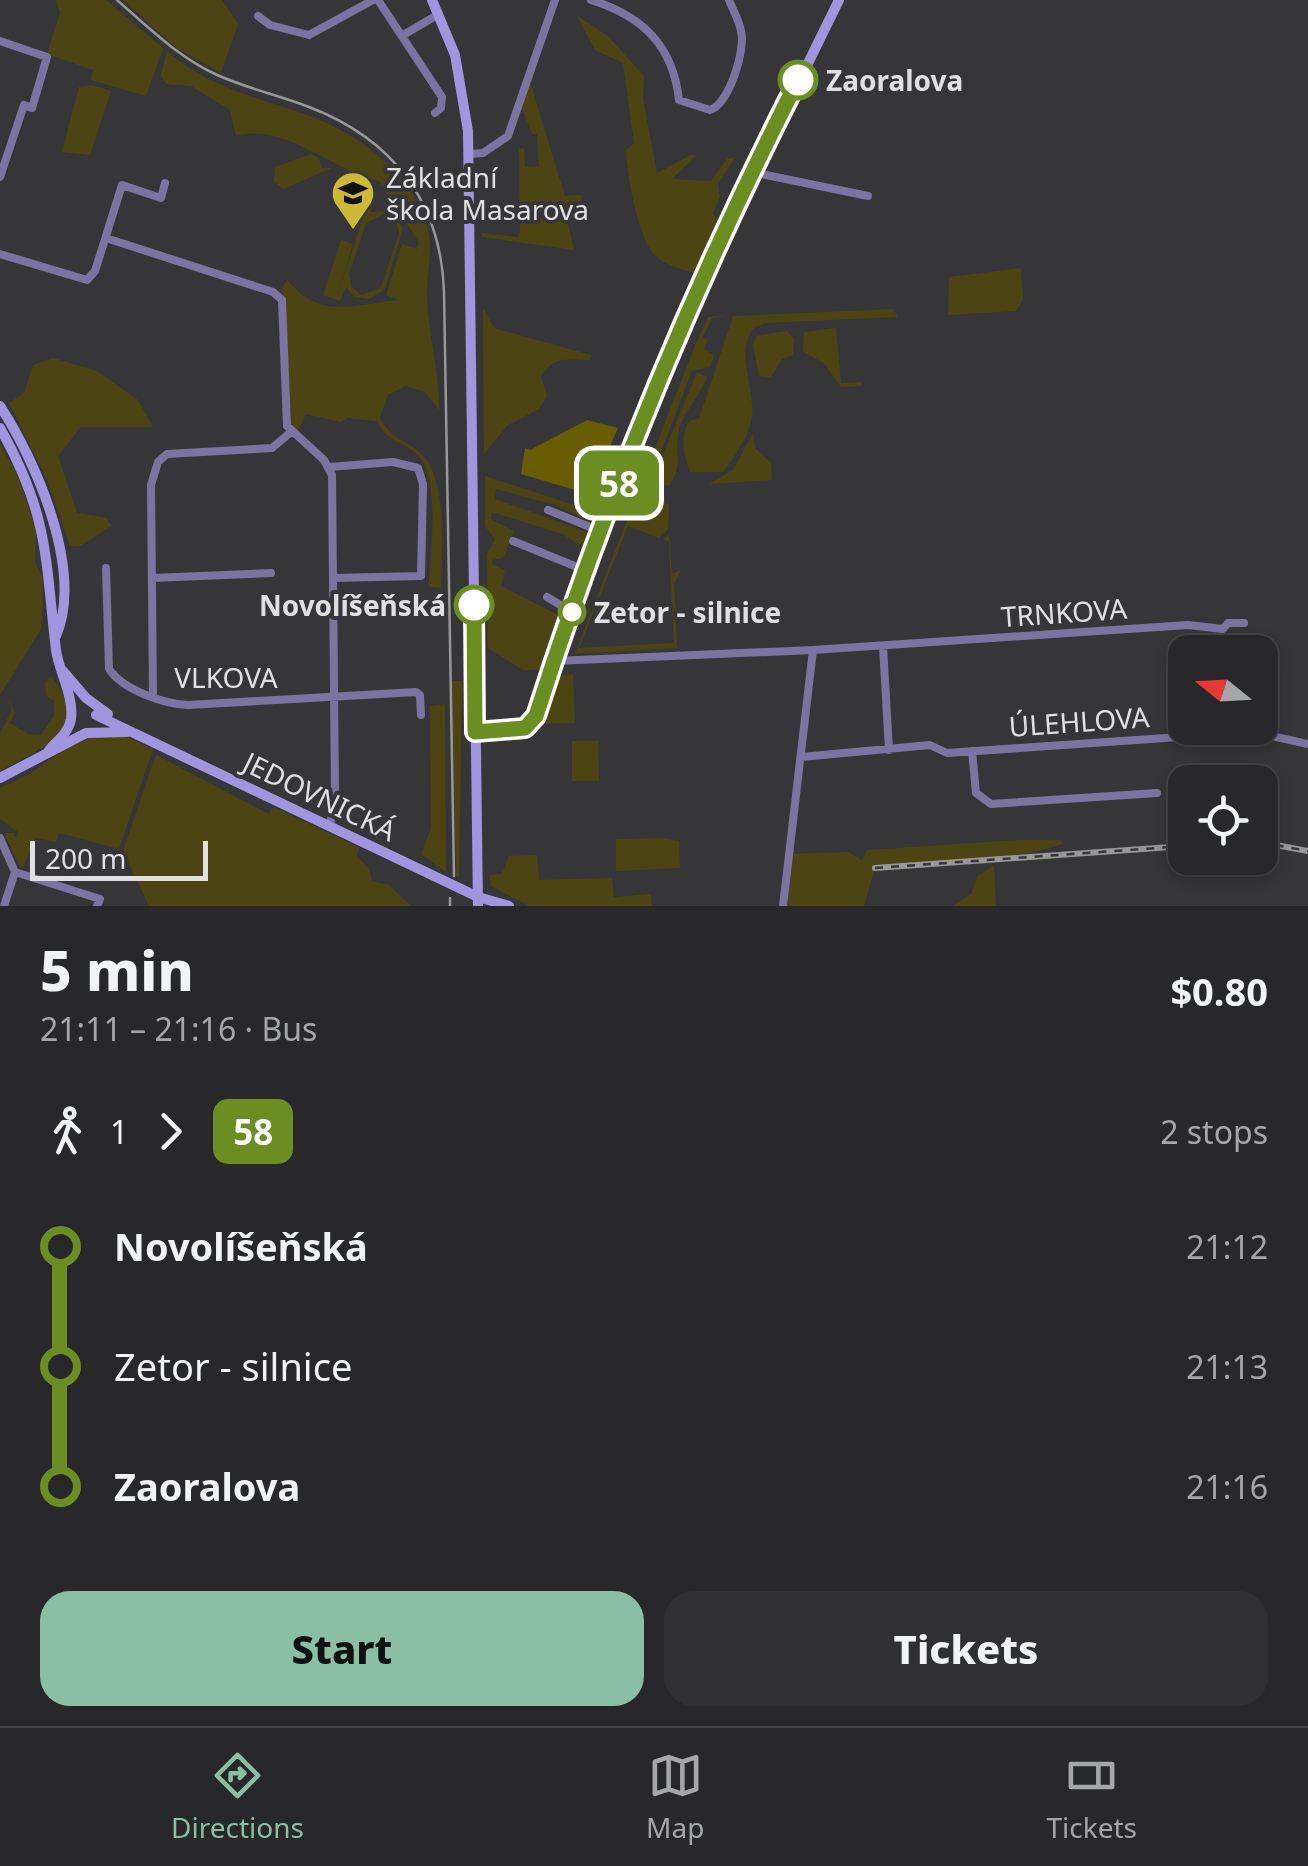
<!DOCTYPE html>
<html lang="en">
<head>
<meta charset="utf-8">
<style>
  :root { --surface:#28282b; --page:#303033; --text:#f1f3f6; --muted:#a5a6a9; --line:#444447; --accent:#8abfa5 }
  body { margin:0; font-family:"Noto Sans",sans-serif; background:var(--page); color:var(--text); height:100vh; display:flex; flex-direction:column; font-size:38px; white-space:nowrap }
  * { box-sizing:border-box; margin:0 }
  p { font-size:32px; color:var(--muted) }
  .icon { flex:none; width:55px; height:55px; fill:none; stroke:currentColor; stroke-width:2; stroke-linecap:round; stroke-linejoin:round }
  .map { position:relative; height:906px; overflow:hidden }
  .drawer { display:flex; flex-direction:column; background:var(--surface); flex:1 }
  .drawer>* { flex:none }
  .badge { padding:0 20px; border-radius:15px; font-size:35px; line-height:65px }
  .needle { width:65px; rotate:288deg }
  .controls { position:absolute; left:1168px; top:635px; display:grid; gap:20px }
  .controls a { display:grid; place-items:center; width:110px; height:110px; border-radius:20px; background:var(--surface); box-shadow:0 5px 15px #0003,0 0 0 2px var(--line); font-size:50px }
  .scale { position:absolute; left:30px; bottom:25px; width:178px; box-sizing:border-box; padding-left:10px; border:5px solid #e0e0e2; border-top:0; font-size:28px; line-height:35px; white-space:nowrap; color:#e0e0e2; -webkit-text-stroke:8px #363639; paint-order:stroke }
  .map>.badge { position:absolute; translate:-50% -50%; box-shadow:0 0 0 5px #fff }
  .legs { display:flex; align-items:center; gap:15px; height:110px; padding:0 40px; font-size:32px }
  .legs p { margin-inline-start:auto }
  .summary { display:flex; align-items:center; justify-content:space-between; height:170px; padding:0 40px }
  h1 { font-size:55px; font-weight:800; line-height:75px }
  .action { display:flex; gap:20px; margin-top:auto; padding:20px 40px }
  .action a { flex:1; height:115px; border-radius:30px; background:var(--accent); color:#111; font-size:40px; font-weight:800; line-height:115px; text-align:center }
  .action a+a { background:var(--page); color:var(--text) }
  ul { padding:0 40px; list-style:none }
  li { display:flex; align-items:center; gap:35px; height:120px; font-size:38px }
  li i { display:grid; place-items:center; width:15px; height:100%; margin:0 12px; background:currentColor }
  li i::after { content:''; width:25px; height:25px; margin:-12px; border:8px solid; border-radius:50%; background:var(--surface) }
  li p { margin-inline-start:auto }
  li:first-child i { background:linear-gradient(#0000 50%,currentColor 0) }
  li:last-child i { background:linear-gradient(currentColor 50%,#0000 0) }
  .dock { display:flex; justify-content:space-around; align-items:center; height:140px; border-top:2px solid var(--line); background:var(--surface); font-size:28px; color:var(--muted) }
  .dock a { display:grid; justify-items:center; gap:5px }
  .dock .current { color:var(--accent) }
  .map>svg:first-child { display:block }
  .green { fill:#4c4513; fill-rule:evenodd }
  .water { fill:#695d04 }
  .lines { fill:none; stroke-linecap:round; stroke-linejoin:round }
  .street { stroke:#7b74a2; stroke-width:8 }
  .secondary { stroke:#a195df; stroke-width:10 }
  .tram { stroke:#98989b; stroke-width:2.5 }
  .rail-casing { stroke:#98989b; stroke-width:6 }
  .rail { stroke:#363639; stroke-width:2.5; stroke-dasharray:8; stroke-linecap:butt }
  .line-1-casing { stroke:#fff; stroke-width:22 }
  .line-1 { stroke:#6b8e23; stroke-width:15 }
  .stop-1-dot { fill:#fff; stroke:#6b8e23; stroke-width:5 }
  .labels { text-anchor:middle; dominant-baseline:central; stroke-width:8; stroke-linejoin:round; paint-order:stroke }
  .stop-label { font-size:28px; font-weight:bold; fill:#e0e0e2; stroke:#363639; text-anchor:start }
  .poi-label { font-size:28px; fill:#e0e0e2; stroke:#363639; text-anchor:start }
  .street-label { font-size:28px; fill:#e0e0e2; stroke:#363639 }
</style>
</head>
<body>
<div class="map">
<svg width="1308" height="906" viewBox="0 0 1308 906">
  <rect width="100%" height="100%" fill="#363639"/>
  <!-- green -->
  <path class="green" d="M 56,0 L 106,0 L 163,48 L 146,96 L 91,80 L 93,70 L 47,54 L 60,13 Z
    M 123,0 L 222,0 L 238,24 L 221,73 L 177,48 Z
    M 577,16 L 608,36 L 644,76 L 643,99 L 657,173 L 693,154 L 696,156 L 672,179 L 711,181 L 727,159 L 735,157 L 718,184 L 720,197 L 713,213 L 718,220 L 694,273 C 683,270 665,264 658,258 C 638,243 627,174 626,150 L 634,143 L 623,63 L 595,50 Z
    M 167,51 C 206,86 255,97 304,114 C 356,132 413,172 428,229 C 433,251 426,276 427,298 C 429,338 439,370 439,410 L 425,392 L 406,386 L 388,395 L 380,417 C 389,440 411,441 425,458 C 448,488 441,551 441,588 L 429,587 C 430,554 441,480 418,455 C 404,440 386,443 377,421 L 347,418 L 341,422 L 306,414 L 297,433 L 291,426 L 286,304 L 281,291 L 287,279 C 318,320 352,305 398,300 L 386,295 L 402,244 L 417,249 L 402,300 L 419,242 L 379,181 C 335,172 285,122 236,136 L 230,110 L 191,86 L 166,84 L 161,75 Z
    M 530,82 L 565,196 L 581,195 L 584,213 L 566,216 L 574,250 L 482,237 L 482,233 L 518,237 L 520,232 L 519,149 L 524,148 L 525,167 L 539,166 L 537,134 L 532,134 L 522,107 Z
    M 92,85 L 111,91 L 90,155 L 62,152 L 79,87 Z
    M 311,154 L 319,158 L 321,168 L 332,168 L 283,189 L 274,182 L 275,167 Z
    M 372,190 L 376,192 L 370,212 L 391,211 L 403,228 L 385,289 L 369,299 L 355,297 L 346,287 L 340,301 L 323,295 L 341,240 L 353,244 L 337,297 ZM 384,214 L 396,221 L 399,234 L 381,287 L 362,295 L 352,288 L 349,274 L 366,223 Z
    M 1021,268 L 1023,299 L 1016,311 L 948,315 L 949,277 Z
    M 483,308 L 494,328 L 591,355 L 590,360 C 567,360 555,355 541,376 L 547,396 L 539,409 L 508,425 L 484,454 Z
    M 893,309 L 898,317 L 765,323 L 754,328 C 733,352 758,394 751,422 C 747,438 733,459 723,472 L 690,472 C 684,455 679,436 690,420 L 699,419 L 733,316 Z
    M 728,316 L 712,318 L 703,337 L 708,340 L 704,349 L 714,356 L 710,367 L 692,371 L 650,480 L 651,489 L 664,493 L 665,504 L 669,504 L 668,529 L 659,538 L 628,526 L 579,648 L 674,643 L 669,542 L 664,539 L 669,535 L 672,574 L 681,570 L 674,584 L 677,648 L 575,654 L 694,348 L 708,317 Z
    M 836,328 L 841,383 L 861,382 L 861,386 L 841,387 L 824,363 L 803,352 L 804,332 Z
    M 787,331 L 794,338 L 793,355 L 782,359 L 771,377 L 759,376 L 753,346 L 756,336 Z
    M 53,358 L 97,371 L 138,400 L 153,427 L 81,427 L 58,456 L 77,513 L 107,518 L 111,526 L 80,546 L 70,546 L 48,482 L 9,403 L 24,393 L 33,365 Z
    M 697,372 L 707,377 C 701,394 682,415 679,429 C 673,454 685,459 670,485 L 657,487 L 654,477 Z
    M 753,433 L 755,448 L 771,463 L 772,480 L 709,484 L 733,470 Z
    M 0,444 L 17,474 L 36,530 L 35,562 L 42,577 L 43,603 L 41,629 L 0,695 Z
    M 485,476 L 580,507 L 582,513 L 601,520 L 595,524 L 555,505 L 496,489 L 495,499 L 590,533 L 586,548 L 562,534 L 492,512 L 491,519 L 514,531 L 503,558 L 492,560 L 492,564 L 505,570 L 501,586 L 558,615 L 539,670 L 523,670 L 488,648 L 487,554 L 495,539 L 485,526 Z
    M 573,674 L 575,723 L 546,724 L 542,716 L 556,676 Z
    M 52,676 C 57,686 66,695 68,706 C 73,740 24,757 0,771 L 0,733 L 12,710 L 8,697 L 15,713 L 10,723 L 28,734 L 41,735 L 54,716 L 54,701 L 46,695 L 45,683 Z
    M 452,681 L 462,681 L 459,877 L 456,876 Z
    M 445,704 L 446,872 L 421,854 L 431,828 L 430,706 Z
    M 117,733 L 153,749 L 119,849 L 59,833 L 56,842 L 35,838 L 23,868 L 20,867 L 4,833 L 14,833 L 16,839 L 18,832 L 0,819 L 0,788 L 28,775 L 79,739 Z
    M 572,741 L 598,741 L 599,781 L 572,781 Z
    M 156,755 L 269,814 L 273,807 L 359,847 L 357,856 L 369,869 L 372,881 L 389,885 L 411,906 L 149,906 L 123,851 Z
    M 662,838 L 679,841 L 680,868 L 616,871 L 616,839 Z
    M 1018,840 L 1060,840 L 1063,844 L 1032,853 L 875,867 L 864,906 L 787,906 L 792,854 L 848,852 L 862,860 L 867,850 Z
    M 537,855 L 539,880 L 612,878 L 614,897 L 651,894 L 652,906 L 529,906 L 491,886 L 489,875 L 502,874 L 509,856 Z
    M 994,865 L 996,906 L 953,906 L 971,894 L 978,876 Z"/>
  <!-- water -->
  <path class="water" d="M 587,420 L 618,428 L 589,494 L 521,474 L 525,448 L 530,450 Z"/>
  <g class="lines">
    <!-- street -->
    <path class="street" d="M 378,0 L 442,97 L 441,108 L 435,113
      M 591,0 C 642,16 673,45 679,100 L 710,110 C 729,104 746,50 741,31 C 739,20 733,10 729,0
      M 258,16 L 270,25 L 309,35 L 373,0
      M 405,34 L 439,14
      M 0,41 L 47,57 L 32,108 L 24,105 L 0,177
      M 469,154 L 483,153 L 508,136 L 555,0
      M 752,172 L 868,196
      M 106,238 L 273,292 L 282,300 L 287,426 L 324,460 L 332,475 L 335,794 L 330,826
      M 0,254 L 87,280 L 95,271 L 122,185 L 161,198 L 165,183
      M 329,467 L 393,462 L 418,468 L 423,484 L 421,576 L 333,578
      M 548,510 L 600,531
      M 513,541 L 587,571
      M 106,568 L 109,669 C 123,690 164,704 188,705 L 416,692 L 420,695 L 421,715
      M 152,578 L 271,573
      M 547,597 L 572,612
      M 883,646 L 889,750
      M 555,661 L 813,650 L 1188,625 L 1223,629 L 1228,623 L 1244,623
      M 153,696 L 151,485 L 158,462 L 167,454 L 272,448 L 291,432
      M 972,751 L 976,793 L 991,804 L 1157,793
      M 801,757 L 930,745 L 947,753 L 1253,732 L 1308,744
      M 0,838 L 15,872 L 100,899 L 97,906
      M 4,906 L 15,872
      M 783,906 L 813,650"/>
    <!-- secondary -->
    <path class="secondary" d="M 432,0 L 455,55 L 468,131 L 478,906
      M 0,406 C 36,461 84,571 56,636
      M 0,428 C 49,515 45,557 56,650 C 59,672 74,696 71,719 C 69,732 58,740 49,750
      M 63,671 L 86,698 L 108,714
      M 96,715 L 478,897 L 509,906
      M 475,732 L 521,730 L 535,718 L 600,531 L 694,296 L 839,0
      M 0,778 L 86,733 L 127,732"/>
    <!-- tram -->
    <path class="tram" d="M 117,0 C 148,27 177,56 215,74 C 245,88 278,95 309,107 C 393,139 441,202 444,292 L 454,876
      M 450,898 L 450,906"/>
    <!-- rail casing -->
    <g class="rail-casing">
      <path id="rail" d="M 1260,842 L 1308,851
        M 875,868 L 1185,846"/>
    </g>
    <!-- rail -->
    <use href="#rail" class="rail"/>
  </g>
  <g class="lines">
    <!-- line-1 casing -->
    <g class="line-1-casing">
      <path id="line-1" d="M 474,605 L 475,732 L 525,728 L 536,716 C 606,497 694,284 798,80"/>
    </g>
    <!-- line-1 -->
    <use href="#line-1" class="line-1"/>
  </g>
  <!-- icons -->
  <defs>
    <g id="school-pin" transform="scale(2.25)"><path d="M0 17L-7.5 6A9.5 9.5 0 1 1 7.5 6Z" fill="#ccb938" stroke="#363639"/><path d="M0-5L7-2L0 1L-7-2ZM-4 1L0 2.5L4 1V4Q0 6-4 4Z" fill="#111"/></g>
  </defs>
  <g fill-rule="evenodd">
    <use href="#school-pin" x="353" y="193"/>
  </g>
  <!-- markers -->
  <g class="stop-1-dot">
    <circle cx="798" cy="80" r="18"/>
    <circle cx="474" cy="605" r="18"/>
    <circle cx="572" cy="612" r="12"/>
  </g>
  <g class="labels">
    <!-- stop labels -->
    <g class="stop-label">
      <text x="826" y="80">Zaoralova</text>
      <text x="446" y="605" text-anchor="end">Novolíšeňská</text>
      <text x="594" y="612">Zetor - silnice</text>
    </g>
    <!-- poi labels -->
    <g class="poi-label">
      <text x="386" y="177">Základní<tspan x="386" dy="32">škola Masarova</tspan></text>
    </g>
    <!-- street labels -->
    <g class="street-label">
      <text transform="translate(1064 612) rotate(-4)">TRNKOVA</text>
      <text x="226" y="677">VLKOVA</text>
      <text transform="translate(1079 721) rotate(-4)">ÚLEHLOVA</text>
      <text transform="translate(320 796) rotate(26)">JEDOVNICKÁ</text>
    </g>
  </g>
</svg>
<div class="controls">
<a><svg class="needle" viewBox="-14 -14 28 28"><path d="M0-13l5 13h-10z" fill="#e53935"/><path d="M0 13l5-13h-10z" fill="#a5a6a9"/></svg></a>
<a><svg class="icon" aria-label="locate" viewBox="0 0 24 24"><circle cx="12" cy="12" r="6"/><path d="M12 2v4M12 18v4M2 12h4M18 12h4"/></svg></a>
</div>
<div class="scale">200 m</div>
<b class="badge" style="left:619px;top:483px;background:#6b8e23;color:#fff">58</b>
</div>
<section class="drawer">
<div class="summary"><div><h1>5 min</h1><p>21:11 – 21:16 · Bus</p></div><b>$0.80</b></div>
<div class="legs"><svg class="icon" aria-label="walk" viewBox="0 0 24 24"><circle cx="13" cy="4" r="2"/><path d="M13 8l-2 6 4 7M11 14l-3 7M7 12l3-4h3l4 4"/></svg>1<svg class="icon" aria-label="forward" viewBox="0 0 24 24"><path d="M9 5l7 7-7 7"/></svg><b class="badge" style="background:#6b8e23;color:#fff">58</b><p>2 stops</p></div>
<ul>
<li><i style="color:#6b8e23"></i><b>Novolíšeňská</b><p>21:12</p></li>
<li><i style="color:#6b8e23"></i><span>Zetor - silnice</span><p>21:13</p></li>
<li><i style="color:#6b8e23"></i><b>Zaoralova</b><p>21:16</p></li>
</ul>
<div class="action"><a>Start</a><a>Tickets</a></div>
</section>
<nav class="dock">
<a class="current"><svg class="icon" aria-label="directions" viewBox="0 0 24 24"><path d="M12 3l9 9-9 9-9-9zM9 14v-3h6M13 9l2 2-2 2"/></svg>Directions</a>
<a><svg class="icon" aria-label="map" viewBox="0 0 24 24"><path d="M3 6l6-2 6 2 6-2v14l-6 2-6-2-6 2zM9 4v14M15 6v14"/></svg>Map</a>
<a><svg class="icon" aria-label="tickets" viewBox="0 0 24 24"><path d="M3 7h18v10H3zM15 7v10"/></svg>Tickets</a>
</nav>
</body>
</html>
